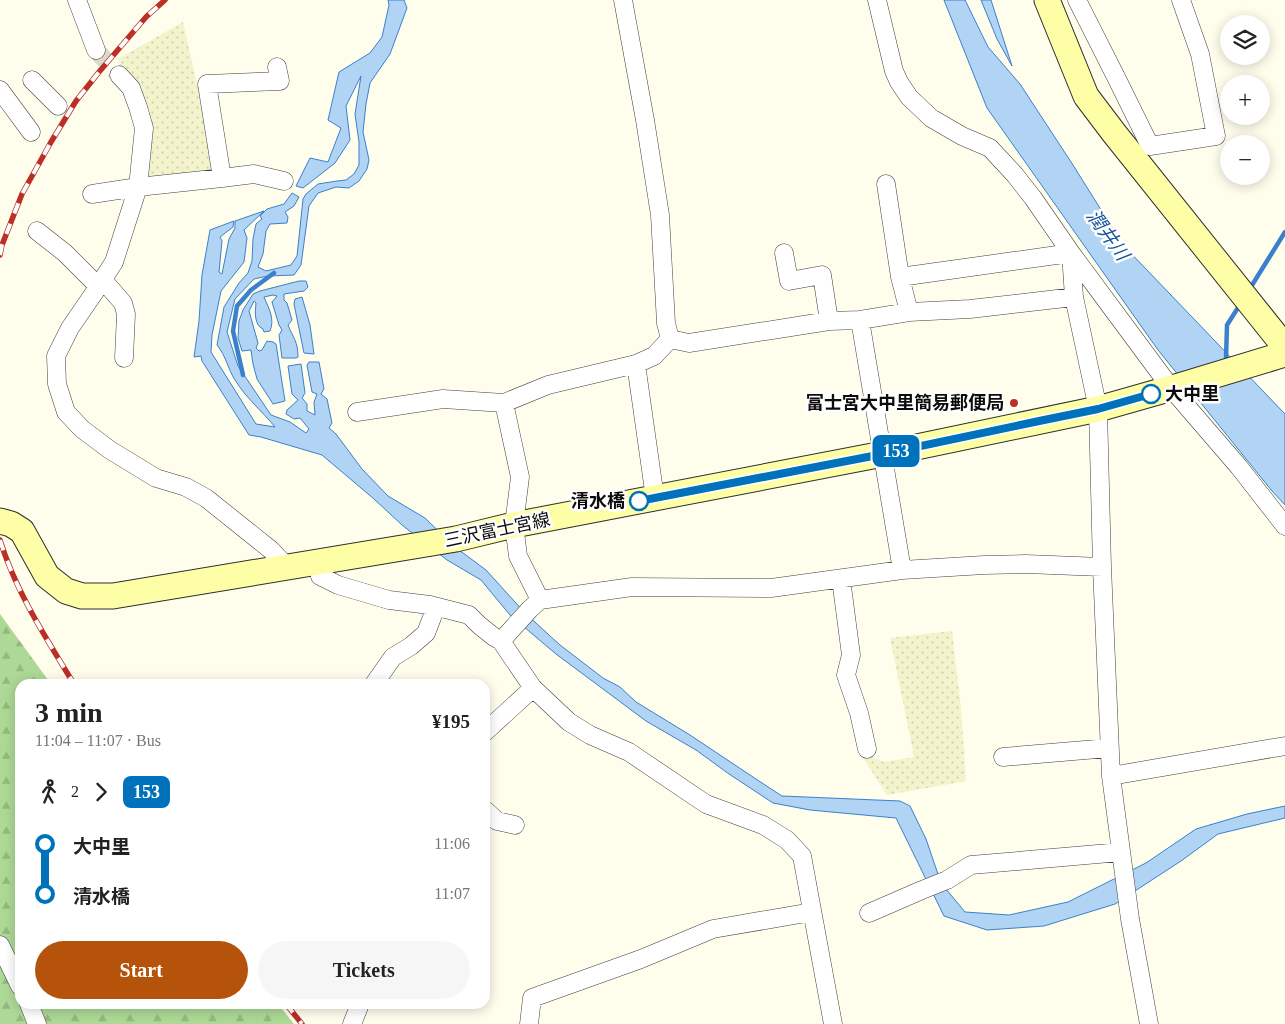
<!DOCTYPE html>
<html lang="en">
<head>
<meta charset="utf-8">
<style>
  :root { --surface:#fff; --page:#f6f6f6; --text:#222; --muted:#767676; --accent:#b45309 }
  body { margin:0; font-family:"Times New Roman","Noto Sans JP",serif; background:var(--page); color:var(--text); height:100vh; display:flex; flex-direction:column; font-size:19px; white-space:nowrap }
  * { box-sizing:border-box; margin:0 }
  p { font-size:16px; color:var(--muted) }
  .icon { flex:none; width:28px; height:28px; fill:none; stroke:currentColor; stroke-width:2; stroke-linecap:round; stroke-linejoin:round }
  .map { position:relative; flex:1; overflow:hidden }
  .drawer { position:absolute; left:15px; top:679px; width:475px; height:330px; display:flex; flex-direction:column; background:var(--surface); border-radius:15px; box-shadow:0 2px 12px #0003 }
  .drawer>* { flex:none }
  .badge { padding:0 10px; border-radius:8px; font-size:18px; line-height:32px }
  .tools { position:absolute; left:1220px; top:15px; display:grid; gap:10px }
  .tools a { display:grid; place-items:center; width:50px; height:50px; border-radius:50%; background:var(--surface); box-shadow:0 2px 12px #0003; font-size:25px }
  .map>.badge { position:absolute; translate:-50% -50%; box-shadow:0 0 0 2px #fff }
  .legs { display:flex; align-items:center; gap:8px; height:55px; padding:0 20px; font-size:16px }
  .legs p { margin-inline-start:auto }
  .overview { display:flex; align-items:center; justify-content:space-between; height:85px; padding:0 20px }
  h1 { font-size:28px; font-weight:600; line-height:38px }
  .primary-button { display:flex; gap:10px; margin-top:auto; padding:10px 20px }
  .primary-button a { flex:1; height:58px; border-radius:30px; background:var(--accent); color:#fff; font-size:20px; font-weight:600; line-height:58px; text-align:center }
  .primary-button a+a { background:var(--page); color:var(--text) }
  ul { padding:0 20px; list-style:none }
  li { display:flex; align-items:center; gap:18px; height:50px; font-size:19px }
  li i { display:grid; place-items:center; width:8px; height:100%; margin:0 6px; background:currentColor }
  li i::after { content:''; width:12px; height:12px; margin:-6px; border:4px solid; border-radius:50%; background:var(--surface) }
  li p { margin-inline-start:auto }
  li:first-child i { background:linear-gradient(#0000 50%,currentColor 0) }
  li:last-child i { background:linear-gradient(currentColor 50%,#0000 0) }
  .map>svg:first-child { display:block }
  .farmland { fill:url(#farmland-dots) }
  .forest { fill:url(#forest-firs) }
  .water { fill:#b1d4f5; stroke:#3981cc }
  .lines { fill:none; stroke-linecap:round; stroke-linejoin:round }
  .stream { stroke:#3981cc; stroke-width:4.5 }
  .street-tunnel { stroke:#dbd9ca; stroke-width:18; stroke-dasharray:18 9; stroke-linecap:butt }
  .street-casing { stroke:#3f3f3f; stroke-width:19 }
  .secondary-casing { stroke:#2e2e2e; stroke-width:27 }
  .street { stroke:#fff; stroke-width:18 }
  .secondary { stroke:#fefea7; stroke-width:25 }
  .rail-casing { stroke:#bb2f26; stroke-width:5.5 }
  .rail { stroke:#fff; stroke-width:4; stroke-dasharray:11; stroke-linecap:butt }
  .line-1-casing { stroke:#fff; stroke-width:11 }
  .line-1 { stroke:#0072bc; stroke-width:8 }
  .stop-1-dot { fill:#fff; stroke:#0072bc; stroke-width:2.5 }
  .poi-dot { fill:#bb2f26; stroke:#fff; stroke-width:2 }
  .labels { text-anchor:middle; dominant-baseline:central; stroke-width:5; stroke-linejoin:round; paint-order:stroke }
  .stop-label { font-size:18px; font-weight:bold; fill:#0c0c0c; stroke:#fff; text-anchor:start }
  .poi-label { font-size:18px; font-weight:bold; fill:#0c0c0c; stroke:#fff; text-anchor:end }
  .street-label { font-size:18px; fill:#0c0c0c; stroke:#fff }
  .water-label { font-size:19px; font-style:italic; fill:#17549c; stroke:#fff }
</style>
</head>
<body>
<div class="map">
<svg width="1285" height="1024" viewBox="0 0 1285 1024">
  <defs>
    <pattern id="farmland-dots" width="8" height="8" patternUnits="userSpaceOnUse" patternTransform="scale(1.25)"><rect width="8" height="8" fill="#f3f4cc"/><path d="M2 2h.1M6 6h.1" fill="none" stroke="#cfd0ae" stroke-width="1.8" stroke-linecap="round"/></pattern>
    <pattern id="forest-firs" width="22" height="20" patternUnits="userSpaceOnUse" patternTransform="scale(1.25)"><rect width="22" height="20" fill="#add996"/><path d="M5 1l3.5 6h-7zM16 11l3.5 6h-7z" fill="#94b980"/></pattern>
  </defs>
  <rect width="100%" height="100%" fill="#fffdec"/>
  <!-- farmland -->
  <path class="farmland" d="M 183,22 L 196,80 L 222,178 L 140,184 L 152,134 L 149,109 L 118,59 Z
    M 952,631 L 961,708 L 966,781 L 887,795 L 861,755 L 873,752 L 874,758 L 884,762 L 914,757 L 890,638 Z"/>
  <!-- forest -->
  <path class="forest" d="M 0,614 L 51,684 L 20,684 L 20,1004 L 278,1004 L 294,1024 L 0,1024 Z"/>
  <!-- water -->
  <path class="water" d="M 388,0 L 404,0 L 407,8 L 390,54 L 370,83 L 366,104 L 363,132 L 369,160 L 367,169 L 359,181 L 349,188 L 336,187 L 318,193 L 309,206 L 301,265 L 294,275 L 268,276 L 254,279 L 235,299 L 227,332 L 238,366 L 271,415 L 290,422 L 306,433 L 309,429 L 300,418 L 294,419 L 286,414 L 287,410 L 298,400 L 292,394 L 288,366 L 301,364 L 305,393 L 302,398 L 307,404 L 307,411 L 315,415 L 314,402 L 317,394 L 312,392 L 307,365 L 309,362 L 319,362 L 324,389 L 321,394 L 327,399 L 332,423 L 329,428 L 336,434 L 362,469 L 388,496 L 425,518 L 455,547 L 486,570 L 525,613 L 560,645 L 603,678 L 620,687 L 636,702 L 690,735 L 759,781 L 782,796 L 900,801 L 910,806 L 926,839 L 941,883 L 965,912 L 1009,915 L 1068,902 L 1146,863 L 1196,829 L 1247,814 L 1285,806 L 1285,818 L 1218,834 L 1181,861 L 1115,904 L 1044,926 L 987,930 L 944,916 L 896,818 L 810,810 L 773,803 L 729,774 L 696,750 L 646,721 L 556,654 L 510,615 L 481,580 L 447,560 L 402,525 L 374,499 L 322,455 L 261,437 L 249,435 L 202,361 L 201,356 L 194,357 L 199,321 L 202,275 L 210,230 L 234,221 L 233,227 L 220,237 L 222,241 L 219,272 L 222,274 L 229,239 L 235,228 L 235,221 L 264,211 L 244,230 L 247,238 L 244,262 L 221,291 L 212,335 L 211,352 L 256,424 L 275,427 C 262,411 246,398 235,380 C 228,369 226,356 217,345 L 224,307 L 239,283 L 248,273 L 252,261 L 253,239 L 256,224 L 262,219 L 260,216 L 267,209 L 284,204 L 292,193 L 299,197 L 294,206 L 285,212 L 288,217 L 287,223 L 270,224 L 266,231 L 263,254 L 258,267 L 266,271 L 291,265 L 297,256 L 303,199 L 306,194 L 318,184 L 337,181 L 346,180 L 354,174 L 359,165 L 359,142 L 355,114 L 361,76 L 346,106 L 350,140 L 335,163 L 303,188 L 296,186 L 310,158 L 328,162 L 341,128 L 328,120 L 339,72 L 370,53 L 382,37 L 389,5 Z
    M 944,0 L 965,0 L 988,47 L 1020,84 L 1073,165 L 1123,245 L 1285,414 L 1285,505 L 1272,491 L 1158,350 L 987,108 Z
    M 981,0 L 991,0 L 1012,66 L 997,39 Z
    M 299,281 L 306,281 L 308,287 L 304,291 L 284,294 L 284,300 L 287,303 L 292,320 L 288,325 C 293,338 298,341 298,357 L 296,358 L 282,358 L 279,335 L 282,330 L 279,325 L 272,302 L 277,296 L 273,295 L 264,297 C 269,309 275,319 270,331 L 264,332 L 263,329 C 254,325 255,312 256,303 L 254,301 L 249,311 L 258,343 L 256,348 L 259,351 L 262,350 L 267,341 L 273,342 L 276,344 L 285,401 L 273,404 L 257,379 L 253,364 L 251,350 L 242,351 L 238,338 L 239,321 L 243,310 L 253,294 L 260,291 Z
    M 302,297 L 310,325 L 314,354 L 304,353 L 294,304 L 295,299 Z"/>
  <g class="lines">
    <!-- stream -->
    <path class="stream" d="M 1249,290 L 1285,232
      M 1226,359 L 1227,325 L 1241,303
      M 243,375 L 233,331 L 237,306 L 251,290 L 274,273"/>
    <!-- street-tunnel -->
    <path class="street-tunnel" d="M 96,50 L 119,75"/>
    <!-- street casing -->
    <g class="street-casing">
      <path id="street" d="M 77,0 L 96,50
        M 877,0 L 894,71 L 899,82 L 909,97 L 931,118 L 962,136 L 990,148 L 1015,175 L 1033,198 L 1071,253 L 1171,388 L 1239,467 L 1285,526
        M 1077,0 L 1118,81 L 1150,146 L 1216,136 L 1200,54 L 1181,0
        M 119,75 L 131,88 L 138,107 L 144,128 L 138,187 L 114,262 L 94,293 L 70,328 L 56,356 L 57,384 L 66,412 L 82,429 L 110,450 L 156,478 L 186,487 L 206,498 L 271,550 L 288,568
        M 32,80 L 58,106
        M 0,90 L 31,132
        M 222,178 L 254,174 L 284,181
        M 886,184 L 900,277 L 909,312
        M 92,194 L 138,187 L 222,178 L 207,84 L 280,81 L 277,67
        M 37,231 L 65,253 L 99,287
        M 784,253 L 789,281 L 822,275 L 829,321
        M 1071,253 L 1074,297 L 1098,409 L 1102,567 L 1111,776 L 1130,919 L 1149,1024
        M 900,277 L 1071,253
        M 103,280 L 123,303 L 126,314 L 124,358
        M 860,320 L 902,570
        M 670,339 L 689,343 L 829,321 L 860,320 L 909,312 L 970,309 L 1074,297
        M 636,364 L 655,498
        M 504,403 L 520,477 L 514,525 L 518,556 L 540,600 L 632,587 L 771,588 L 902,570 L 984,565 L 1026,564 L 1102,567
        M 357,412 L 443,399 L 504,403 L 548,385 L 636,364 L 654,356 L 670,339 L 666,323 L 660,215 L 645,120 L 623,0
        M 318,562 L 320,576 L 338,585 L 389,600 L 430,605 L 469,615 L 479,625 L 494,637 L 501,641 L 533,688 L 569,722 L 590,735 L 629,752 L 706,804 L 763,825 L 787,840 L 802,856 L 833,1024
        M 841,579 L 851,655 L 846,675 L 859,713 L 867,749
        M 501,641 L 530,609 L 540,600
        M 374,684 L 393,657 L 411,646 L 426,633 L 436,607
        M 485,732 L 533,688
        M 1003,757 L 1109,748
        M 1111,776 L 1285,746
        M 485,810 L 497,821 L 515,825
        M 869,913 L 922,890 L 947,880 L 971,865 L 1121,852
        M 0,945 L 20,986
        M 29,1004 L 37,1024
        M 352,1024 L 360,1004
        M 529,1024 L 532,998 L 641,959 L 713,929 L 812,912"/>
    </g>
    <!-- secondary casing -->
    <g class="secondary-casing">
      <path id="secondary" d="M 1047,0 L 1086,96 L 1114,133 L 1285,347
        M 0,521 L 11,524 L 22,531 L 47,576 L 66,591 L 82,596 L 113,596 L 456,539 L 514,525 L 883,454 L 1098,409 L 1179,386 L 1285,354"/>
    </g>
    <!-- street -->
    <use href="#street" class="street"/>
    <!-- secondary -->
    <use href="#secondary" class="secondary"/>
    <!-- rail casing -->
    <g class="rail-casing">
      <path id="rail" d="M 0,255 L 2,245 L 22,194 L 51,142 L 76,101 L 99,72 L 146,17 L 165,0
        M 0,540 C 16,592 46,638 74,684
        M 286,1004 L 302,1024"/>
    </g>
    <!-- rail -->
    <use href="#rail" class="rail"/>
  </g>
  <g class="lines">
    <!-- line-1 casing -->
    <g class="line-1-casing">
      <path id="line-1" d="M 639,501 L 883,454 L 1044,420 L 1098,409 L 1151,394"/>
    </g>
    <!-- line-1 -->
    <use href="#line-1" class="line-1"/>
  </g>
  <!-- markers -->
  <g class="stop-1-dot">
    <circle cx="1151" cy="394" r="9"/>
    <circle cx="639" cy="501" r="9"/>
  </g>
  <circle class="poi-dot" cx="1014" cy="403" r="5"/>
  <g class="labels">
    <!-- stop labels -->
    <g class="stop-label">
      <text x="1165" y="394">大中里</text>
      <text x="625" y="501" text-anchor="end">清水橋</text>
    </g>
    <!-- poi labels -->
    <g class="poi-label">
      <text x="1004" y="403">富士宮大中里簡易郵便局</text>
    </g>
    <!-- street labels -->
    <g class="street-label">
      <text transform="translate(497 530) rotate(-12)">三沢富士宮線</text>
    </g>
    <!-- water labels -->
    <g class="water-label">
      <text transform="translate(1108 235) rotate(54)">潤井川</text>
    </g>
  </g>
</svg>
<div class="tools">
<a><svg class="icon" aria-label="layers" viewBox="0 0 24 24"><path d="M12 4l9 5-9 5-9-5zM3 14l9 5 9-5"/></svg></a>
<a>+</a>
<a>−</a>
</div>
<b class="badge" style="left:896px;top:451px;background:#0072bc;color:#fff">153</b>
<section class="drawer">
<div class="overview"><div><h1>3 min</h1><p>11:04 – 11:07 · Bus</p></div><b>¥195</b></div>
<div class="legs"><svg class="icon" aria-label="walk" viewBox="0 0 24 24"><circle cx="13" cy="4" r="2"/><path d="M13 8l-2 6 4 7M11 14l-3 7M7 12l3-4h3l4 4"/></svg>2<svg class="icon" aria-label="forward" viewBox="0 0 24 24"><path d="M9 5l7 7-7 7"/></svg><b class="badge" style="background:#0072bc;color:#fff">153</b></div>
<ul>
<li><i style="color:#0072bc"></i><b>大中里</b><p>11:06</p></li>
<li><i style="color:#0072bc"></i><b>清水橋</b><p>11:07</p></li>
</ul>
<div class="primary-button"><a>Start</a><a>Tickets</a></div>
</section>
</div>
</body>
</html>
